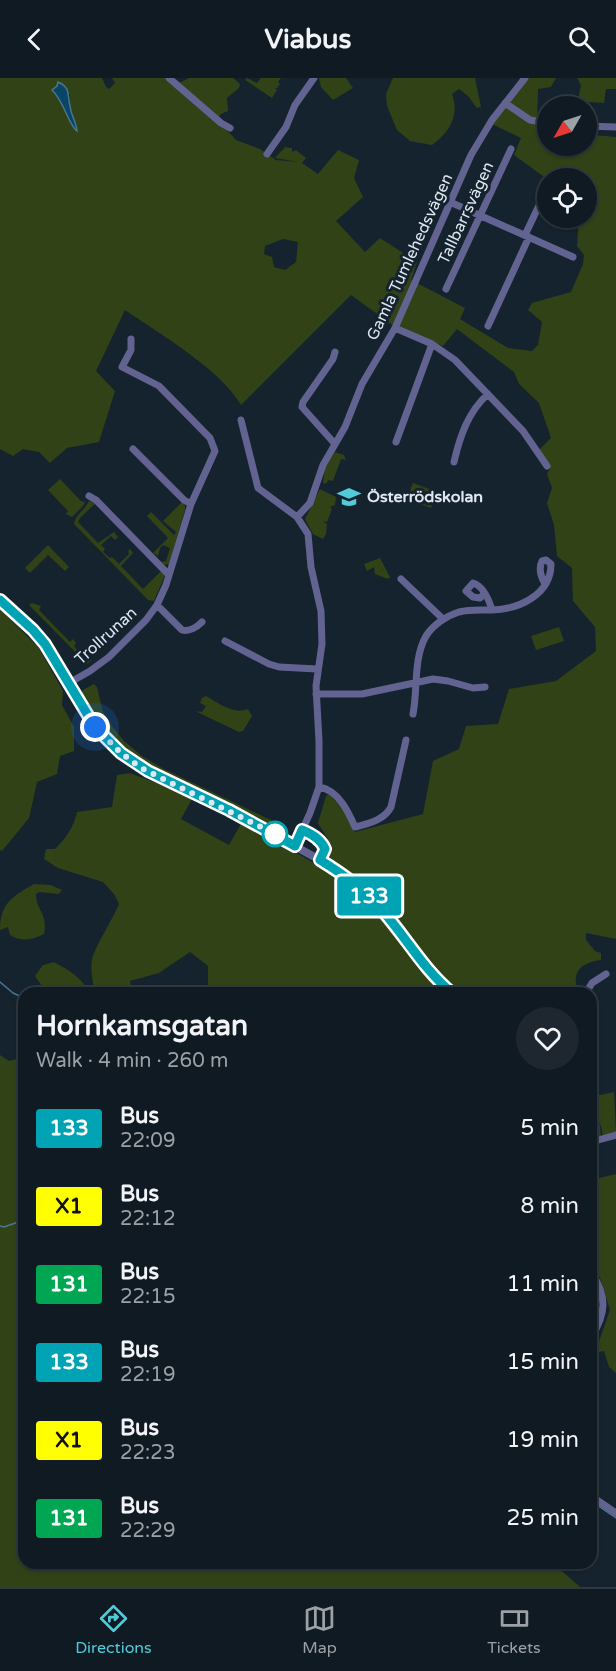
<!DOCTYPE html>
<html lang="en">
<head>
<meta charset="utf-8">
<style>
  :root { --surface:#101a23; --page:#1e2730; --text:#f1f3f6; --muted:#9ca1a6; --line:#303841; --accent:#52cbd9 }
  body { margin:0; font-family:"Varela Round",sans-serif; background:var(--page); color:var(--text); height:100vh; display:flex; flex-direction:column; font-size:22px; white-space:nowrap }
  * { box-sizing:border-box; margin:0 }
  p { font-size:20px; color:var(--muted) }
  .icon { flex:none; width:33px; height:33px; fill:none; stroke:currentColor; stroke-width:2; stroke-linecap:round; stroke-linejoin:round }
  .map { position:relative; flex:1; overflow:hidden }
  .panel { position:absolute; left:18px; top:909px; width:579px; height:582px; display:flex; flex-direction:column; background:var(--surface); border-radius:18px; box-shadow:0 2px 4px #0004,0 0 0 2px var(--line) }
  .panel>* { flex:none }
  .badge { padding:0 12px; border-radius:4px; font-size:21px; line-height:39px }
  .needle { width:39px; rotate:231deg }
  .controls { position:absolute; left:537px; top:18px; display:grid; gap:12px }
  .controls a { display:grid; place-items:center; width:60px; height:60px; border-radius:50%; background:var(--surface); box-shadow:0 2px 4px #0004,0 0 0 2px var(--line); font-size:30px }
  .you { position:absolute; width:30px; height:30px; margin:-15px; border:4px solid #fff; border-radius:50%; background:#1a73e8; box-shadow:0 0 0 9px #1a73e833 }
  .map>.badge { position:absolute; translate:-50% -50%; box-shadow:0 0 0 3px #fff }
  .round { display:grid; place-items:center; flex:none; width:63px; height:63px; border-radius:32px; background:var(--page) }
  .summary { display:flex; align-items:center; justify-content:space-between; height:102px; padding:0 18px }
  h1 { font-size:28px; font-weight:800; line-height:45px }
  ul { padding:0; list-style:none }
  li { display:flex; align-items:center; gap:18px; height:78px; padding:0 18px }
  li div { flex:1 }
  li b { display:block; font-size:22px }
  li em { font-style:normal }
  li .badge { min-width:66px; font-weight:700; text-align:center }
  header { display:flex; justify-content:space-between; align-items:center; height:78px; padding:0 18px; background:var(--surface); font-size:27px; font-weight:800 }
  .menu { display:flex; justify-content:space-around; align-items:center; height:84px; border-top:2px solid var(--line); background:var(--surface); font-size:16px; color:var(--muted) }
  .menu a { display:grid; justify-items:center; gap:3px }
  .menu .active { color:var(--accent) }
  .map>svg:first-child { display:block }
  .green { fill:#314216; fill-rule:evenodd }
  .water { fill:#094567; stroke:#497690; stroke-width:1.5 }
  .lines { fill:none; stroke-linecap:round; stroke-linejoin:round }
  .stream { stroke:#497690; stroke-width:1.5 }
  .minor { stroke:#626391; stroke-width:7 }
  .tertiary { stroke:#626391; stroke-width:8 }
  .line-casing { stroke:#fff; stroke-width:14 }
  .line { stroke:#00a3b4; stroke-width:9 }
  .walk { stroke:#dfe7f0; stroke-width:6; stroke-dasharray:0 10.8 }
  .stop-dot { fill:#fff; stroke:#00a3b4; stroke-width:3 }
  .labels { text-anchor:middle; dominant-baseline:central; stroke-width:6; stroke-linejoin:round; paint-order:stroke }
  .street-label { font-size:16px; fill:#dfe7f0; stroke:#15232f }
  .poi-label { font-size:16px; font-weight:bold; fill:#dfe7f0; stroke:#15232f; text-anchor:start }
</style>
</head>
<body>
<header><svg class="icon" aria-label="back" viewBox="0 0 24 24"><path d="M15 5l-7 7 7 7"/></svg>Viabus<svg class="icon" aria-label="search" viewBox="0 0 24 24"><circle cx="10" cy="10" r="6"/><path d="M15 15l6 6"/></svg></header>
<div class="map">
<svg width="616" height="1509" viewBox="0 0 616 1509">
  <rect width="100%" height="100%" fill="#15232f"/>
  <!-- green -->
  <path class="green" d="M 0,0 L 102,0 L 106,9 L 109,11 L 115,5 L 112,0 L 166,0 L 171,7 L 179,5 L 189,0 L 233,0 L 240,6 L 239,10 L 227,20 L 228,33 L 221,36 L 217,41 L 236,62 L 260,71 L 276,82 L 298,84 L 275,80 L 283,71 L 284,73 L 284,69 L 292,70 L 292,74 L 296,72 L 306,80 L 302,85 L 318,96 L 338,72 L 359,82 L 354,100 L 363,119 L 336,143 L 365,174 L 380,160 L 417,184 L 411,202 L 465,230 L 460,241 L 508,270 L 532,273 L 538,267 L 542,244 L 528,232 L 532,225 L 571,214 L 583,186 L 584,177 L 577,168 L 579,140 L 586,140 L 586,100 L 547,101 L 514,77 L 521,60 L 492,46 L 529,0 L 556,0 L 551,9 L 538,11 L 537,50 L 547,50 L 548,68 L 586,68 L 587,51 L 593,51 L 593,57 L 616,59 L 616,861 L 586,855 L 586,862 L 595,873 L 601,875 L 601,882 C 591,883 578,887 576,899 C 575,904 577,910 577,915 L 208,915 L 208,888 L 190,874 L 159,895 L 130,903 L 132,915 L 95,915 C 93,904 90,893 92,882 C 94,870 113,841 119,826 L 114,816 L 103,804 L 58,790 L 44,781 L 46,771 L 55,771 C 66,760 74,749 77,734 L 112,729 L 117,697 L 130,695 L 193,719 L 181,741 L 229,767 L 242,744 L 342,801 L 356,800 L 330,780 L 329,763 L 318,745 L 326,718 L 329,716 L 344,732 L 355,754 L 423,736 L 433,683 L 459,671 L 466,648 L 498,646 L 509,611 L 556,603 L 596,573 L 595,549 L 573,523 L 572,490 L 557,478 L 554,447 L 547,425 L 552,410 L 547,396 L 550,390 L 539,372 L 551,360 L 539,325 L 519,306 L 514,294 L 457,251 L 443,268 L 391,246 L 351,217 L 241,327 C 220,291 160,256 125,232 L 96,293 L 115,313 L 99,364 L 67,370 L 50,385 L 39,374 L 23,371 L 13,378 L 0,371 ZM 57,8 L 70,17 L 70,29 L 77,49 C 66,40 60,23 57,8 ZM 283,161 L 298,164 L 296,184 L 285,192 L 274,189 L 272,179 L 264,176 L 265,168 Z
    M 247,0 L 257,5 L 261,0 L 281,0 L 278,4 L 280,6 L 277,10 L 275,10 L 277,12 L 272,20 L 245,2 Z
    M 319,0 L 346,0 L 353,10 L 333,22 L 321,9 Z
    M 393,0 L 475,0 L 481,29 L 477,30 L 468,18 L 459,11 L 452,16 C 460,38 449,55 432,67 L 410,63 L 397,52 L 387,28 L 386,16 Z
    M 577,0 L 616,0 L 616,11 L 606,11 L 604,25 L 589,24 L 587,35 L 586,28 L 577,28 L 581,7 Z
    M 335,374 L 344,377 L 346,382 L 341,381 L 333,403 L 329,402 L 325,406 L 323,405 L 325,390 Z
    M 60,401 L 81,423 L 85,424 L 83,428 L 72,439 L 66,436 L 68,433 L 48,412 Z
    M 413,405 L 437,414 L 431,430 L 407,421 Z
    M 320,411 L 336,419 L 335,427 L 330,429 L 332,431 L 327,444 L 322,443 L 327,446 L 326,456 L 323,461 L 313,456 L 305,441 Z
    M 89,423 L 96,425 L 80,440 L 78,444 L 98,465 L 114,454 L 118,459 L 115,462 L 111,458 L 101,467 L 105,471 L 103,474 L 110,480 L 112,479 L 119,486 L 129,476 L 128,473 L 130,471 L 133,475 L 121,488 L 143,511 L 162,492 L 165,497 L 154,523 L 148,522 L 74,446 C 75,437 86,431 89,423 Z
    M 182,424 L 185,427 L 185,432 L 169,486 L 164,487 L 161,484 L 166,483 L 170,470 L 163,467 L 160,470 L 158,478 L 153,475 L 168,460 L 147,438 L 151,434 L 174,457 L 176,454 L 163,443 Z
    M 48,467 L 69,489 L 65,493 L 48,477 L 30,495 L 25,490 Z
    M 380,480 L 390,499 L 388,501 L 375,496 L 374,489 L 367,493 L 364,486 Z
    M 32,525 L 41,528 L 39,532 L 70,564 L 73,561 L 76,565 L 74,568 L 83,578 L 85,577 L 82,573 L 84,572 L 92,582 L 87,586 L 29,527 Z
    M 0,531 L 39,570 L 63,613 L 62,627 L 74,649 L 74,673 L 60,678 L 57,696 L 37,704 L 29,740 L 2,773 L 0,772 Z
    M 559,549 L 564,563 L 536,572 L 531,558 Z
    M 94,606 L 97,609 L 103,634 L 108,643 L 124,663 L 142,678 L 162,690 L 273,743 L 273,748 L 143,687 L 123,671 L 105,653 L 81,617 L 83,612 Z
    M 206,618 C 218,625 234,637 248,631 L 252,638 L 243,653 L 239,654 L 195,633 L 202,634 L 206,628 L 200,625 L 202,620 Z
    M 34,806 L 51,807 L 62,812 L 59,816 L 39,814 L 36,816 C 36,833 48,834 44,856 C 32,862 22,864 10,857 L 8,849 L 0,852 C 0,825 13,818 34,806 Z
    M 54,884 C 68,892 82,899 89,915 C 65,915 48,921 35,898 L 43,887 Z
    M 0,977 L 9,983 L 24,979 L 24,1485 L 412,1485 L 425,1492 L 440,1485 L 553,1485 L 580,1509 L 0,1509 Z
    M 614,1014 L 616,1054 L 603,1058 L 601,1048 L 597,1043 L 600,1048 L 601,1059 L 591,1062 L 591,1019 Z
    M 616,1096 L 616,1295 L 609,1289 L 604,1273 L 595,1275 L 610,1232 L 600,1200 L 591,1184 L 591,1135 L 597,1128 L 591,1112 L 591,1102 Z"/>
  <!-- water -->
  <path class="water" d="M 58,4 C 71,10 67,16 70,28 C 71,37 76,43 77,53 C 69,48 64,23 52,12 L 57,8 Z"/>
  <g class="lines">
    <!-- stream -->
    <path class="stream" d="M 0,904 L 13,915 L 24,920
      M 0,1148 L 4,1149 L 24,1142
      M 591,1423 L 616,1440"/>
    <!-- minor -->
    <path class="minor" d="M 169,0 L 221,45 L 230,50
      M 505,25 L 530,42 L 548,45
      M 586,48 L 616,49
      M 267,76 L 286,49 L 295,27 L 314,0
      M 450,124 L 573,179
      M 525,157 L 544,117
      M 446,211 L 511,71
      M 488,248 L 529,159
      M 395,250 L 432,266 L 455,282 L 523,353 L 547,388
      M 335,274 L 333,281 L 303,324 L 302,329 L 335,366
      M 241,342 L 258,410 L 297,439 L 308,456 L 311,489 L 321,533 L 322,566 L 316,608 L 319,663 L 319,709 L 310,735 L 295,768
      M 396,364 L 432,266
      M 133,371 L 184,422 L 191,426
      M 454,384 C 460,358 468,334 488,316
      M 89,418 L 96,422 L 169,497
      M 297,439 L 310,425 L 323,387 L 345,349 L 362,306 L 395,250 L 471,77 L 492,42 L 525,0
      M 401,501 L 443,541
      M 484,516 L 480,520 L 473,519 L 466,513 L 473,505 C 483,508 489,522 492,532
      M 157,527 L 182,552 C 189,554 197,549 202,544
      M 225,563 L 269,586 L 279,589 L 317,591
      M 69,605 L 90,593 L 109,579 L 146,542 L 157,527 L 166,507 L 191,426 L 215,373 L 210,360 L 159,308 L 122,289 L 131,272 L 131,261
      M 316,616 L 362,616 L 433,601 L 448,603 L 473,610 L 485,609
      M 413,636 C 418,611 413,581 426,558 C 433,547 446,538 459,534 C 470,531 481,532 492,532 C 519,531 551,517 551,486 L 546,482 L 542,483 C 538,491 541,499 545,506
      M 319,709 C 338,712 348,733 355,749 C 370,745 384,742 391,729 L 406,662
      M 320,782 C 341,795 362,809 378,827 C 404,857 422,890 452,915
      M 586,915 L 592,905 L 606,896
      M 591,954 L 594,965 L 591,975
      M 591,1064 L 616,1057
      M 591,1193 C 607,1219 607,1234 591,1260
      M 591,1418 L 616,1435"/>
    <!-- tertiary -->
    <path class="tertiary" d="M 0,522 L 33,552 L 45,566 L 95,649 L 121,675 L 148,693 L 229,732 L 320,782"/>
  </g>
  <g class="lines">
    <!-- line casing -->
    <g class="line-casing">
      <path id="line" d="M 0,522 L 33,552 L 45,566 L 95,649 L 121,675 L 148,693 L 229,732 L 295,768 L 302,752 C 312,756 321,761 325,771 L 320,782 C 343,796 364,811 381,831 C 406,859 423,891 452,915"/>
    </g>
    <!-- line -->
    <use href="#line" class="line"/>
    <!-- walk -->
    <path class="walk" d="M 95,649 L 121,675 L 141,690 L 275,756"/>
  </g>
  <!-- icons -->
  <defs>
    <g id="school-bare" transform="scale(1.8)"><path d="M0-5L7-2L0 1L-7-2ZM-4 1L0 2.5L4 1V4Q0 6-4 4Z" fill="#52cbd9" stroke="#15232f" stroke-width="2.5" paint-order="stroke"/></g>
  </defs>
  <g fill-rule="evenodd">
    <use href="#school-bare" x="349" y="419"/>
  </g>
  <!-- markers -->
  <circle class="stop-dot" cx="275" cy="756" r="12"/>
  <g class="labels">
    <!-- street labels -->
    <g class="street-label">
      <text transform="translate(466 135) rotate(-65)">Tallbarrsvägen</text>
      <text transform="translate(410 179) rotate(-65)">Gamla Tumlehedsvägen</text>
      <text transform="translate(106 558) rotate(-42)">Trollrunan</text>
    </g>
    <!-- poi labels -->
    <g class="poi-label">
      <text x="367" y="419">Österrödskolan</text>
    </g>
  </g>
</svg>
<div class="controls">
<a><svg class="needle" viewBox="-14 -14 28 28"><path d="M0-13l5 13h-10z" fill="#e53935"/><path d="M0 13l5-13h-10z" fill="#9ca1a6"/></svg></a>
<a><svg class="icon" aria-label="locate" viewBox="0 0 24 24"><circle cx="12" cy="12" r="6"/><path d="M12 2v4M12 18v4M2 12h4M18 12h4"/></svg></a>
</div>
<div class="you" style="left:95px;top:649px"></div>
<b class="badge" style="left:369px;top:818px;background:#00a3b4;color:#fff">133</b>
<section class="panel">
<div class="summary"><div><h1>Hornkamsgatan</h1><p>Walk · 4 min · 260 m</p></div><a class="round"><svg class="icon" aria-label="heart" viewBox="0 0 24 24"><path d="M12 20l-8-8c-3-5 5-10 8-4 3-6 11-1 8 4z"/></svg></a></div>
<ul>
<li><span class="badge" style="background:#00a3b4;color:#fff">133</span><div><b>Bus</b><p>22:09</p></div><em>5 min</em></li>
<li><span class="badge" style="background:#ff0;color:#111">X1</span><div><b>Bus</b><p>22:12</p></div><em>8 min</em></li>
<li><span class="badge" style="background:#00a651;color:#fff">131</span><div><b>Bus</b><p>22:15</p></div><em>11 min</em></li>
<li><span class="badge" style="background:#00a3b4;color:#fff">133</span><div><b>Bus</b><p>22:19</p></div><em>15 min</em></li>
<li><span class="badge" style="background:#ff0;color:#111">X1</span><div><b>Bus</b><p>22:23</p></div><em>19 min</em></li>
<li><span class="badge" style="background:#00a651;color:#fff">131</span><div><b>Bus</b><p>22:29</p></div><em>25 min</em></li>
</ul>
</section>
</div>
<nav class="menu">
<a class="active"><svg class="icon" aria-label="directions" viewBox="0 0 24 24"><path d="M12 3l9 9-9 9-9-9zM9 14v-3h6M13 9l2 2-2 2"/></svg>Directions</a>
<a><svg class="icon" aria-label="map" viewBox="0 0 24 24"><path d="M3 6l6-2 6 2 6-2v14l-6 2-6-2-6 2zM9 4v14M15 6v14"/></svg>Map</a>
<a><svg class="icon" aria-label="tickets" viewBox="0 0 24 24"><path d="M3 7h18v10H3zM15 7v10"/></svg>Tickets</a>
</nav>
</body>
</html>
